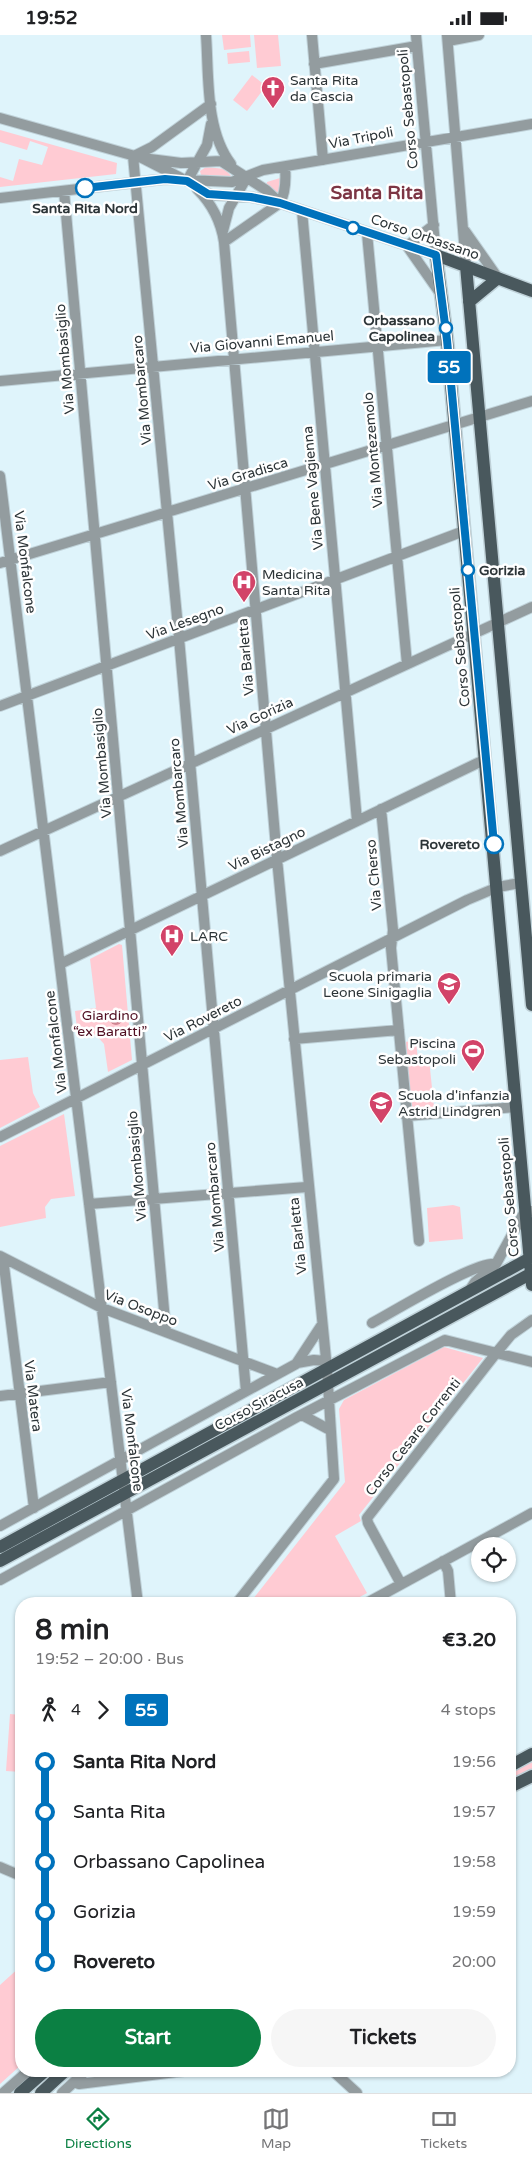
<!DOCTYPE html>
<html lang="en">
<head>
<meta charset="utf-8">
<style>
  :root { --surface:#fff; --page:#f6f6f6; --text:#202124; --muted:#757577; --line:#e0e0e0; --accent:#0b8043 }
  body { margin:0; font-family:"Varela Round",sans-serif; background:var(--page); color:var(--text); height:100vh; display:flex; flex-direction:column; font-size:19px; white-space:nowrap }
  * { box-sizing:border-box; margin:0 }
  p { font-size:16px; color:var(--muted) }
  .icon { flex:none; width:28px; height:28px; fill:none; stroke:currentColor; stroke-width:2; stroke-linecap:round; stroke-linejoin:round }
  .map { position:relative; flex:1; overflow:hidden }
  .sheet { position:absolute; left:15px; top:1562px; width:501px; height:480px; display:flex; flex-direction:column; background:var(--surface); border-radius:20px; box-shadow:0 1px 4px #0004 }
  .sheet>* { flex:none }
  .badge { padding:0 10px; border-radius:4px; font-size:18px; line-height:32px }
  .tools { position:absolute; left:471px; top:1502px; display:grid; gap:10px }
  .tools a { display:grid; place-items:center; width:45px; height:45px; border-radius:50%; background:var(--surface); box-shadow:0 1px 4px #0004; font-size:25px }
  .map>.badge { position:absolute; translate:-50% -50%; box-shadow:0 0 0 2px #fff }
  .legs { display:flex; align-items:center; gap:8px; height:55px; padding:0 20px; font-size:16px }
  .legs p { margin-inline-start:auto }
  .summary { display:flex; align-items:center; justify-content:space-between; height:85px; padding:0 20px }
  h1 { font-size:28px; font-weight:700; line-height:38px }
  .cta { display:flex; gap:10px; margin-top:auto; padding:10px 20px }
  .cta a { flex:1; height:58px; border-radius:30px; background:var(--accent); color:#fff; font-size:20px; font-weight:700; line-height:58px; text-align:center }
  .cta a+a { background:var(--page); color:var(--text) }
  ul { padding:0 20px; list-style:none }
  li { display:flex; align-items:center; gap:18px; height:50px; font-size:19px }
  li i { display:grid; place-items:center; width:8px; height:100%; margin:0 6px; background:currentColor }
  li i::after { content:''; width:12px; height:12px; margin:-6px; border:4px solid; border-radius:50%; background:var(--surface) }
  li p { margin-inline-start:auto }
  li:first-child i { background:linear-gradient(#0000 50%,currentColor 0) }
  li:last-child i { background:linear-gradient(currentColor 50%,#0000 0) }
  .status { display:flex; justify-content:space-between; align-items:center; height:35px; padding:0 25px; background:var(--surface); direction:ltr }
  .status svg { height:14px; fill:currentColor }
  .tab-bar { display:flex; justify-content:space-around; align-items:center; height:70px; border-top:1px solid var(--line); background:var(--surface); font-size:14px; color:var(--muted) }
  .tab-bar a { display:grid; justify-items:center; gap:2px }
  .tab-bar .current { color:var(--accent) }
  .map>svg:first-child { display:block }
  .green { fill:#ffcbd3 }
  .water { fill:#d08793 }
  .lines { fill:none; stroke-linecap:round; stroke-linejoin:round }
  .minor-casing { stroke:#bfd1d8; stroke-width:12 }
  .major-casing { stroke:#bfd1d8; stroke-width:15 }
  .minor { stroke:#939c9f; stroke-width:10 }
  .major { stroke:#49585d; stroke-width:12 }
  .line-1-casing { stroke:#fff; stroke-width:11 }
  .line-1 { stroke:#0072bc; stroke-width:8 }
  .stop-1-dot { fill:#fff; stroke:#0072bc; stroke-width:2.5 }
  .labels { text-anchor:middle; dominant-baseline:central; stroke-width:5; stroke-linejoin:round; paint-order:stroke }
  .poi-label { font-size:14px; fill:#2c3437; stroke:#fff; text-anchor:start }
  .street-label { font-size:14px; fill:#2c3437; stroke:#fff }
  .stop-label { font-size:14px; font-weight:bold; fill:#2c3437; stroke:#fff; text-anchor:end }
  .park-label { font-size:14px; fill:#4f0d20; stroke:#fff }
  .district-label { font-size:19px; font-weight:bold; fill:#7c3544; stroke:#fff }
</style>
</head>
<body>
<div class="status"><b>19:52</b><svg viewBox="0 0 49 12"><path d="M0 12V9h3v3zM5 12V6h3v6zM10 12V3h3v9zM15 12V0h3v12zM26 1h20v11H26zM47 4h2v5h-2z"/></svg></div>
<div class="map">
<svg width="532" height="2058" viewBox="0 0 532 2058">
  <rect width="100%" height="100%" fill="#dff4fb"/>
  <!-- green -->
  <path class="green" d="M 222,0 L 250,0 L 251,12 L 224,15 Z
    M 254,0 L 278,0 L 281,31 L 257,33 Z
    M 249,16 L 250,27 L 228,29 L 227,18 Z
    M 252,40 L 266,51 L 247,76 L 233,65 Z
    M 0,95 L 117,128 L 116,139 L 0,152 L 0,142 L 13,146 L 19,124 L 42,130 L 48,112 L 30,106 L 27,115 L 0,107 Z
    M 206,132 L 225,134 L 231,141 L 201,140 L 200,136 Z
    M 280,143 L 282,145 L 279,159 L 266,151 L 267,147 Z
    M 119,909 L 122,910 L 132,1025 L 108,1037 L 104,1009 L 96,1000 L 78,1002 L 75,976 L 96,973 L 90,924 Z
    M 416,1006 L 418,1025 L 429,1024 L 434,1072 L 409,1074 L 403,1007 Z
    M 28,1022 L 33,1058 L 40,1072 L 0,1093 L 0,1025 Z
    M 64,1079 L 75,1161 L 51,1164 L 45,1172 L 46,1183 L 0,1192 L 0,1111 Z
    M 453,1170 L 460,1172 L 463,1204 L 429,1207 L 427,1173 Z
    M 444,1312 L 483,1323 L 359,1480 L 361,1486 L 335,1501 L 367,1558 L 347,1569 L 249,1569 L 345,1447 L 339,1374 L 344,1365 Z
    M 10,1679 L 21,1680 L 21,1737 L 6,1736 Z
    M 532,1725 L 532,1734 L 510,1745 L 510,1737 Z
    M 21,1931 L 21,2030 L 0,2049 L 0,1950 Z"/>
  <!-- water -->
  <path class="water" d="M110 984a6 6 0 1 1 12 0a6 6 0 1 1-12 0Z"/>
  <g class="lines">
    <!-- minor casing -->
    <g class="minor-casing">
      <path id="minor" d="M 206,0 C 209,41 205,95 231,129
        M 312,0 L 323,125
        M 447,0 L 466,231
        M 448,6 L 479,0
        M 314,29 L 417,11
        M 0,83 L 142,123 L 181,128 L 221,126 L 266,155 L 280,168
        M 136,120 L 152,112 L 211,69
        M 133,121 L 179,603 L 246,1356
        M 142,123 L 181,143
        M 187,146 L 207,110 L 211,89
        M 197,154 C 211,168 221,187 224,207 L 277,824 L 327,1334 L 334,1444 L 236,1569
        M 200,155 L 212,160 L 251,162 L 280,168 L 436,220 L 416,0
        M 64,156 L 166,1297
        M 0,163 L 165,144 L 232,147 L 263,135 L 532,89
        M 302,176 L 357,786
        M 223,196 L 229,173 L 247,142
        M 465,196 L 498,243
        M 367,198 L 407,629
        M 224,207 L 280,168 C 286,157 286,144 285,132
        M 407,211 L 442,261
        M 407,211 L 434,190
        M 0,346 L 447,305
        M 0,441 L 138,1569
        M 0,528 L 532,366
        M 0,671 L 464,496
        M 381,774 L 393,895 L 391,913 L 419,1206
        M 0,816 L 532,572
        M 60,929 L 486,724
        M 294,1004 L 399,995
        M 406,1081 L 517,1072
        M 0,1102 L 467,865 L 498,852 L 520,848
        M 89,1169 L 307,1152
        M 0,1221 L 102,1273 L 277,1339
        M 3,1223 L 34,1473
        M 469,1256 L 475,1247 L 496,1229 L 525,1176 L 532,1176
        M 372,1288 C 393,1277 477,1225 496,1229
        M 297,1328 L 314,1325 L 326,1326
        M 0,1361 L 111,1347
        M 302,1380 L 330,1395
        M 0,1491 L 296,1329 L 321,1291
        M 443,1526 L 448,1536 L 451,1569
        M 0,1545 L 297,1382 L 445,1305 L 532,1327
        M 401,1549 L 368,1488 L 367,1483 L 497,1317 L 511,1300 L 532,1285
        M 365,1569 L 532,1478
        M 0,1832 L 21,1841
        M 333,2036 L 357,2058
        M 74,2047 L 79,2049 L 184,2036
        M 3,2058 L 28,2036
        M 62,2058 L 86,2036"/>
    </g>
    <!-- major casing -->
    <g class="major-casing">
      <path id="major" d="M 466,231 L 532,970
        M 532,256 L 436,220 L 447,305 L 532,1250
        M 469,267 L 498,243
        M 0,1512 L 532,1222
        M 0,1526 L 532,1238
        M 510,1731 L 532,1719
        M 510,1752 L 532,1741
        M 20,2058 L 45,2036
        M 41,2058 L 65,2036"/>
    </g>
    <!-- minor -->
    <use href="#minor" class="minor"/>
    <!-- major -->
    <use href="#major" class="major"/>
  </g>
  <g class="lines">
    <!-- line-1 casing -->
    <g class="line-1-casing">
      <path id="line-1" d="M 85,153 L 165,144 L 187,146 L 208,159 L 251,162 L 280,168 L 436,220 L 447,305 L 494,809"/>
    </g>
    <!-- line-1 -->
    <use href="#line-1" class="line-1"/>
  </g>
  <!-- icons -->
  <defs>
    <g id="church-pin" transform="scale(1.25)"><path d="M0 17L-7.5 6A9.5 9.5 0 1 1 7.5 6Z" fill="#d24368" stroke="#fff"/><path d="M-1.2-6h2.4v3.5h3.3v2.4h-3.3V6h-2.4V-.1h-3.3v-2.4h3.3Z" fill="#fff"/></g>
    <g id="hospital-pin" transform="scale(1.25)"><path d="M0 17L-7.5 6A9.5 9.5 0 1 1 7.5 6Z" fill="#d24368" stroke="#fff"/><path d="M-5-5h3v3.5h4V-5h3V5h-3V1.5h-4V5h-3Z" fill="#fff"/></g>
    <g id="school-pin" transform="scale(1.25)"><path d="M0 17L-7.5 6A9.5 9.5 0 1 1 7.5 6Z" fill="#d24368" stroke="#fff"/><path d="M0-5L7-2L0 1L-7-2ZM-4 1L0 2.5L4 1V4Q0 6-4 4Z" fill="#fff"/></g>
    <g id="stadium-pin" transform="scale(1.25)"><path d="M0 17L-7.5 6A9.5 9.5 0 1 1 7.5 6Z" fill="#d24368" stroke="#fff"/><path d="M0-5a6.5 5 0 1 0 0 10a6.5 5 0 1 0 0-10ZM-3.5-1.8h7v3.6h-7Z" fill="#fff"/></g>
  </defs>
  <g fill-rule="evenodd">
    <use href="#church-pin" x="273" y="53"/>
    <use href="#hospital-pin" x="244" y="547"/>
    <use href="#hospital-pin" x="172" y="901"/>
    <use href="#school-pin" x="449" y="949"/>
    <use href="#stadium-pin" x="473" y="1016"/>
    <use href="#school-pin" x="381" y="1068"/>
  </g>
  <!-- markers -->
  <g class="stop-1-dot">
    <circle cx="85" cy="153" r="9"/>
    <circle cx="353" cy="193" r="6"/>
    <circle cx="446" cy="293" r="6"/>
    <circle cx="468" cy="535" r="6"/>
    <circle cx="494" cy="809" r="9"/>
  </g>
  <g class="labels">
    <!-- poi labels -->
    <g class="poi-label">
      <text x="290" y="45">Santa Rita<tspan x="290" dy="16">da Cascia</tspan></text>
      <text x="262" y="539">Medicina<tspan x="262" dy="16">Santa Rita</tspan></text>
      <text x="190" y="901">LARC</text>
      <text x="432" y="941" text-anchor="end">Scuola primaria<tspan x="432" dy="16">Leone Sinigaglia</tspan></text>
      <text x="456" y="1008" text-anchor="end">Piscina<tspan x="456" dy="16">Sebastopoli</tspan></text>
      <text x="398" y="1060">Scuola d'infanzia<tspan x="398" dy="16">Astrid Lindgren</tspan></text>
    </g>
    <!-- street labels -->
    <g class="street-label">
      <text transform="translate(408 74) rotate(-95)">Corso Sebastopoli</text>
      <text transform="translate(361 103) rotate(-11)">Via Tripoli</text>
      <text transform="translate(425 202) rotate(19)">Corso Orbassano</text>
      <text transform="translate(262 307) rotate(-5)">Via Giovanni Emanuel</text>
      <text transform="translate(65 324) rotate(-95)">Via Mombasiglio</text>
      <text transform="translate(142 355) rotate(-95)">Via Mombarcaro</text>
      <text transform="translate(373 415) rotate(-95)">Via Montezemolo</text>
      <text transform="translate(248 439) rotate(-17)">Via Gradisca</text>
      <text transform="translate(313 453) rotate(-95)">Via Bene Vagienna</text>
      <text transform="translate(25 527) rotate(83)">Via Monfalcone</text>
      <text transform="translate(185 587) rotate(-20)">Via Lesegno</text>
      <text transform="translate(460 612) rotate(-95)">Corso Sebastopoli</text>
      <text transform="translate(246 622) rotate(-95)">Via Barletta</text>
      <text transform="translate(260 681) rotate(-25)">Via Gorizia</text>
      <text transform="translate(102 728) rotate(-95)">Via Mombasiglio</text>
      <text transform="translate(179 758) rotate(-95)">Via Mombarcaro</text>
      <text transform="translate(267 814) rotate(-26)">Via Bistagno</text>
      <text transform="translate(374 840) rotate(-95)">Via Cherso</text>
      <text transform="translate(203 984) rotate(-27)">Via Rovereto</text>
      <text transform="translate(56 1007) rotate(-97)">Via Monfalcone</text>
      <text transform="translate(137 1131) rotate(-95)">Via Mombasiglio</text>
      <text transform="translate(215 1162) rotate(-95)">Via Mombarcaro</text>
      <text transform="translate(509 1162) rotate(-95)">Corso Sebastopoli</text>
      <text transform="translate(298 1201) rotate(-96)">Via Barletta</text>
      <text transform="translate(141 1273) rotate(21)">Via Osoppo</text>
      <text transform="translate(33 1361) rotate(83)">Via Matera</text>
      <text transform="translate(259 1369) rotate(-28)">Corso Siracusa</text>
      <text transform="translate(413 1402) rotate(-52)">Corso Cesare Correnti</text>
      <text transform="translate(132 1405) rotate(83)">Via Monfalcone</text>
    </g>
    <!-- stop labels -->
    <g class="stop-label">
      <text x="85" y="173" text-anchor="middle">Santa Rita Nord</text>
      <text x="435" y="285">Orbassano<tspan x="435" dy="16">Capolinea</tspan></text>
      <text x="479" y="535" text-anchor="start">Gorizia</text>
      <text x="480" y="809">Rovereto</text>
    </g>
    <!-- park labels -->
    <g class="park-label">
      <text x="110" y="980">Giardino<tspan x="110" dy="16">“ex Baratti”</tspan></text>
    </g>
    <!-- district labels -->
    <g class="district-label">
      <text x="377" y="158">Santa Rita</text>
    </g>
  </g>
</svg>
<div class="tools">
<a><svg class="icon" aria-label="locate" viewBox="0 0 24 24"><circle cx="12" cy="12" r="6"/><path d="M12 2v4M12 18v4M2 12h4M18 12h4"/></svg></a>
</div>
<b class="badge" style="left:449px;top:332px;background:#0072bc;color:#fff">55</b>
<section class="sheet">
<div class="summary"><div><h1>8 min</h1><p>19:52 – 20:00 · Bus</p></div><b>€3.20</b></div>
<div class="legs"><svg class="icon" aria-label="walk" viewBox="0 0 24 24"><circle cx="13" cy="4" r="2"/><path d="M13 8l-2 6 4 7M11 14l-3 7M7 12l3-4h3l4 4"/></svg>4<svg class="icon" aria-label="forward" viewBox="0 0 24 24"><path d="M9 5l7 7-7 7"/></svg><b class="badge" style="background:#0072bc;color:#fff">55</b><p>4 stops</p></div>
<ul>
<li><i style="color:#0072bc"></i><b>Santa Rita Nord</b><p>19:56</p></li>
<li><i style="color:#0072bc"></i><span>Santa Rita</span><p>19:57</p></li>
<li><i style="color:#0072bc"></i><span>Orbassano Capolinea</span><p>19:58</p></li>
<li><i style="color:#0072bc"></i><span>Gorizia</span><p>19:59</p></li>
<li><i style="color:#0072bc"></i><b>Rovereto</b><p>20:00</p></li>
</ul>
<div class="cta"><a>Start</a><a>Tickets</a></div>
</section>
</div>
<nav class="tab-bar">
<a class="current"><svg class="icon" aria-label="directions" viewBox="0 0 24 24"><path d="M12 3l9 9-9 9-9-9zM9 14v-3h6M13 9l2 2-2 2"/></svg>Directions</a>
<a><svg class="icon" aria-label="map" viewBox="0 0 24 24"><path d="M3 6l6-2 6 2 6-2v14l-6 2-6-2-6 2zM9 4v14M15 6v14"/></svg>Map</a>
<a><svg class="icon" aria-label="tickets" viewBox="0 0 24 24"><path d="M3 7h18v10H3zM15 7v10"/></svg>Tickets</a>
</nav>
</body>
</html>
